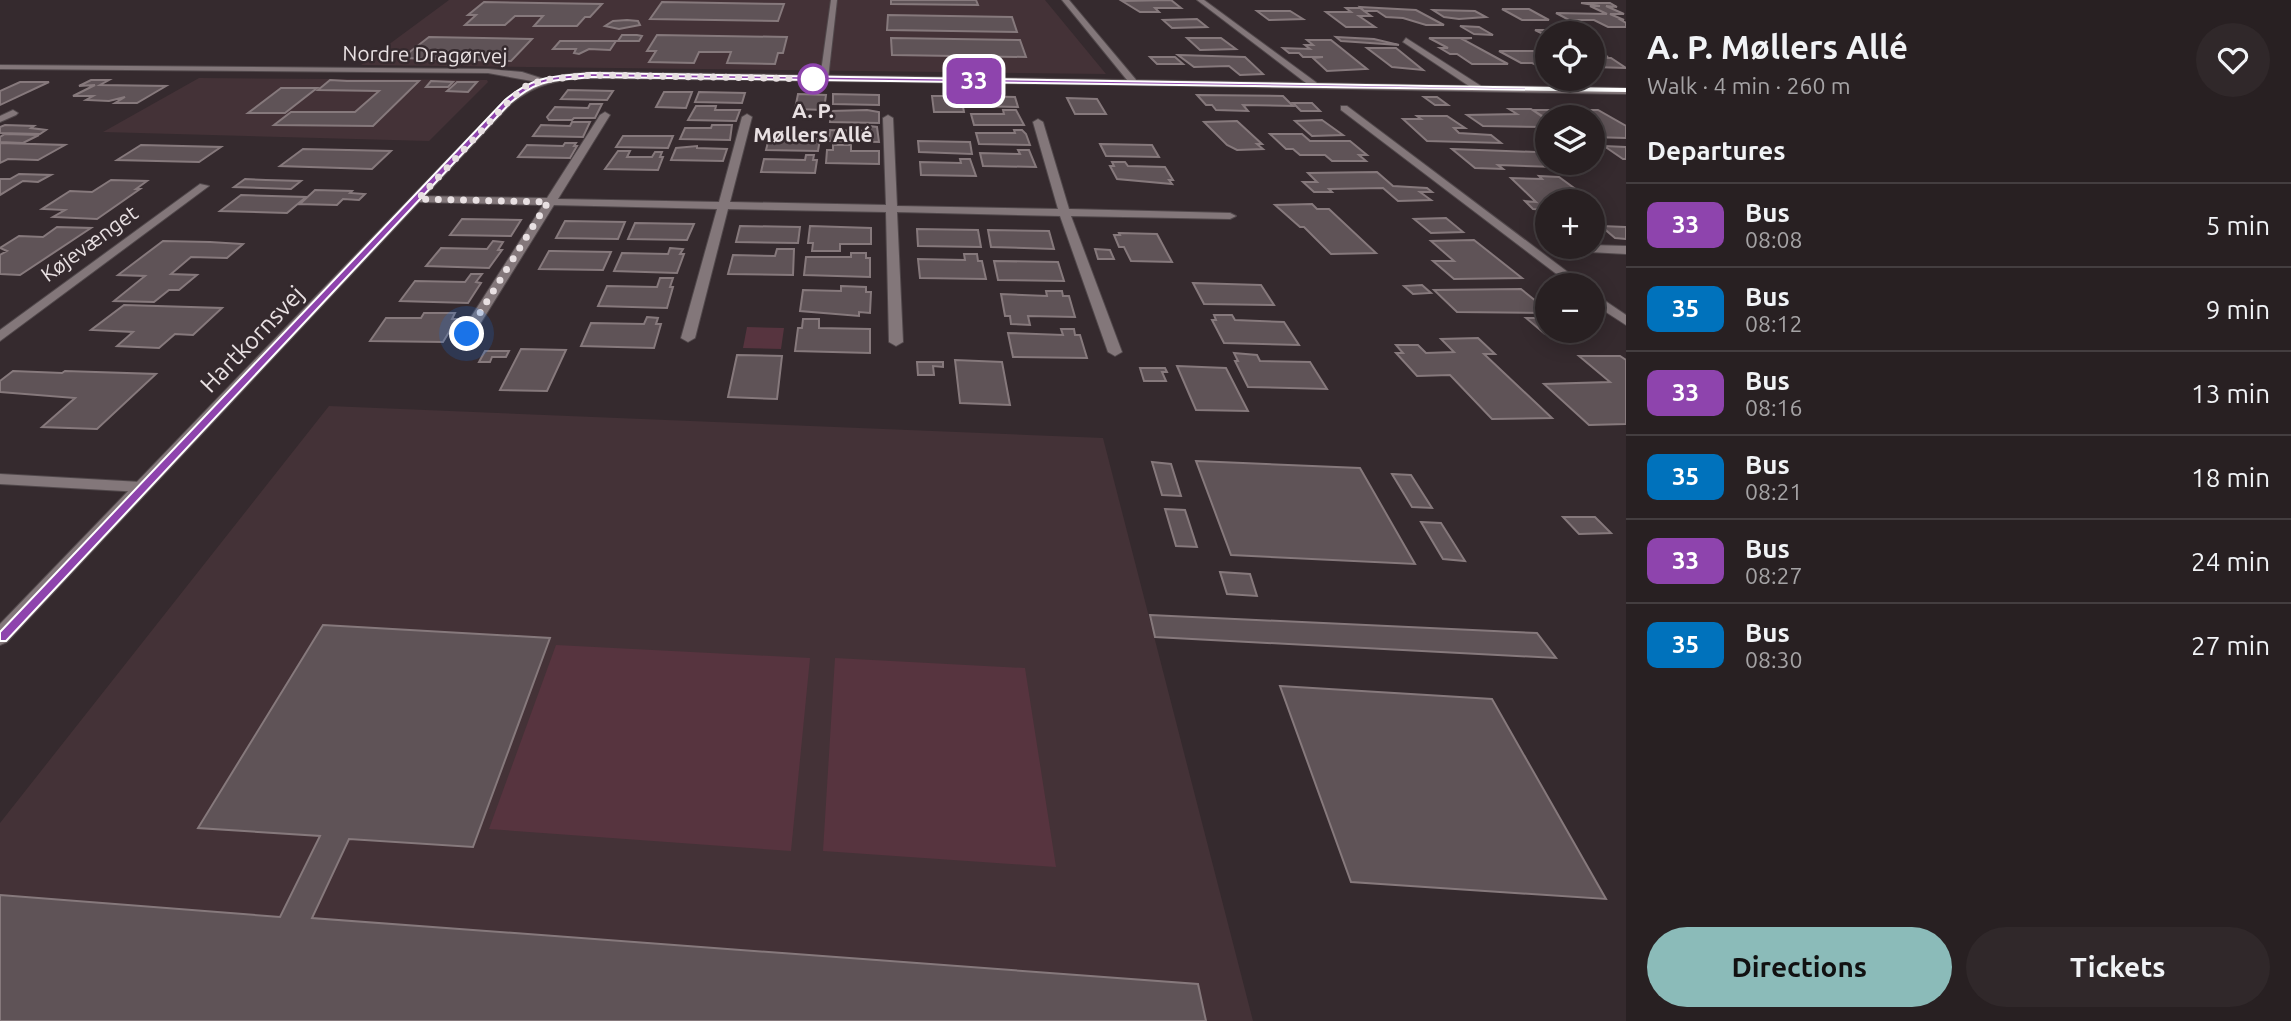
<!DOCTYPE html>
<html lang="en">
<head>
<meta charset="utf-8">
<style>
  :root { --surface:#282022; --page:#30282a; --text:#f1f3f6; --muted:#a5a3a5; --line:#443e40; --accent:#8bbbb9 }
  body { margin:0; font-family:Ubuntu,sans-serif; background:var(--page); color:var(--text); height:100vh; display:flex; flex-direction:column; font-size:26px; white-space:nowrap }
  * { box-sizing:border-box; margin:0 }
  p { font-size:23px; color:var(--muted) }
  .icon { flex:none; width:38px; height:38px; fill:none; stroke:currentColor; stroke-width:2; stroke-linecap:round; stroke-linejoin:round }
  .map { position:relative; flex:1; overflow:hidden }
  .drawer { display:flex; flex-direction:column; background:var(--surface); width:665px }
  .drawer>* { flex:none }
  .badge { padding:0 14px; border-radius:10px; font-size:24px; line-height:46px }
  .tools { position:absolute; left:1535px; top:21px; display:grid; gap:14px }
  .tools a { display:grid; place-items:center; width:70px; height:70px; border-radius:50%; background:var(--surface); box-shadow:0 4px 18px #0003,0 0 0 2px var(--line); font-size:35px }
  .you { position:absolute; width:35px; height:35px; margin:-18px; border:5px solid #fff; border-radius:50%; background:#1a73e8; box-shadow:0 0 0 10px #1a73e833 }
  .map>.badge { position:absolute; translate:-50% -50%; box-shadow:0 0 0 4px #fff }
  h2 { padding:0 21px; font-size:26px; line-height:63px }
  .round { display:grid; place-items:center; flex:none; width:74px; height:74px; border-radius:37px; background:var(--page) }
  .summary { display:flex; align-items:center; justify-content:space-between; height:119px; padding:0 21px }
  h1 { font-size:33px; font-weight:700; line-height:52px }
  .button { display:flex; gap:14px; margin-top:auto; padding:14px 21px }
  .button a { flex:1; height:80px; border-radius:42px; background:var(--accent); color:#111; font-size:28px; font-weight:700; line-height:80px; text-align:center }
  .button a+a { background:var(--page); color:var(--text) }
  ul { padding:0; list-style:none }
  li { display:flex; align-items:center; gap:21px; height:84px; padding:0 21px; border-top:2px solid var(--line) }
  li div { flex:1 }
  li b { display:block; font-size:26px }
  li em { font-style:normal }
  li .badge { min-width:77px; font-weight:700; text-align:center }
  main { display:flex; flex:1; min-height:0 }
  .map>svg:first-child { display:block }
  .built { fill:#443237 }
  .green { fill:#57343f }
  .building { fill:#5f5357; stroke:#86797c; stroke-width:2 }
  .lines { fill:none; stroke-linecap:round; stroke-linejoin:round }
  .minor-casing { stroke:#51484b; stroke-width:2 }
  .tertiary-casing { stroke:#51484b; stroke-width:2 }
  .minor { fill:#83777a; fill-rule:evenodd }
  .tertiary { fill:#83777a; fill-rule:evenodd }
  .line { fill:#8e44ad; stroke:#fff; stroke-width:2 }
  .walk { stroke:#e8e0e2; stroke-width:7; stroke-dasharray:0 12.6 }
  .stop-dot { fill:#fff; stroke:#8e44ad; stroke-width:3.5 }
  .labels { text-anchor:middle; dominant-baseline:central; stroke-width:5; stroke-linejoin:round; paint-order:stroke }
  .far-street-label { font-size:21px; fill:#e8e0e2; stroke:#352a2e }
  .far-stop-label { font-size:21px; font-weight:bold; fill:#e8e0e2; stroke:#352a2e }
  .street-label { font-size:24px; fill:#e8e0e2; stroke:#352a2e }
</style>
</head>
<body>
<main>
<div class="map">
<svg width="1626" height="1021" viewBox="0 0 1626 1021">
  <rect width="100%" height="100%" fill="#352a2e"/>
  <!-- built -->
  <path class="built" d="M 449,0 L 1045,0 L 1106,74 L 361,65 Z
    M 199,78 L 487,80 L 488,82 L 429,141 L 103,132 Z
    M 329,406 L 1103,438 L 1253,1021 L 0,1021 L 0,823 Z"/>
  <!-- green -->
  <path class="green" d="M 747,327 L 784,328 L 781,349 L 743,348 Z
    M 556,645 L 810,658 L 791,851 L 489,829 Z
    M 835,658 L 1025,668 L 1056,867 L 823,851 Z"/>
  <!-- building -->
  <path class="building" d="M 891,0 L 976,0 L 978,5 L 891,4 Z
    M 1171,0 L 1181,8 L 1155,8 L 1159,12 L 1140,12 L 1122,1 Z
    M 484,2 L 602,4 L 590,17 L 585,17 L 577,26 L 534,26 L 543,16 L 515,16 L 505,25 L 465,25 L 476,15 L 468,15 Z
    M 662,2 L 784,4 L 778,21 L 650,19 Z
    M 1581,3 L 1610,3 L 1617,7 L 1606,6 L 1624,14 L 1610,14 L 1624,20 L 1621,20 L 1626,23 L 1626,27 L 1608,27 L 1594,20 L 1569,20 L 1556,13 L 1607,14 L 1590,6 L 1600,6 Z
    M 1360,7 L 1416,10 L 1444,25 L 1426,25 L 1403,18 L 1386,17 L 1377,11 L 1364,11 Z
    M 1346,8 L 1360,8 L 1371,16 L 1359,16 L 1375,27 L 1346,27 L 1326,12 L 1351,12 Z
    M 1502,9 L 1529,9 L 1549,20 L 1522,20 Z
    M 1433,10 L 1475,11 L 1486,17 L 1459,19 L 1444,17 Z
    M 1257,11 L 1290,11 L 1303,19 L 1269,20 Z
    M 888,15 L 1012,17 L 1017,32 L 887,30 Z
    M 1197,19 L 1207,27 L 1172,28 L 1163,20 Z
    M 627,20 L 638,21 L 640,25 L 619,29 L 605,26 L 613,21 Z
    M 1460,26 L 1479,27 L 1493,35 L 1474,34 Z
    M 1535,30 L 1570,30 L 1576,33 L 1543,34 Z
    M 622,35 L 637,35 L 642,36 L 639,41 L 618,41 Z
    M 657,35 L 787,37 L 783,53 L 778,53 L 775,64 L 727,63 L 731,52 L 699,52 L 694,63 L 649,62 L 656,51 L 647,51 Z
    M 429,37 L 532,39 L 511,61 L 402,58 Z
    M 1336,37 L 1374,39 L 1399,45 L 1341,41 Z
    M 891,38 L 1020,40 L 1026,57 L 892,55 Z
    M 1187,38 L 1221,38 L 1236,49 L 1200,50 Z
    M 1429,38 L 1472,38 L 1462,39 L 1508,64 L 1472,64 L 1457,54 L 1450,54 L 1440,48 L 1448,48 Z
    M 1307,40 L 1331,40 L 1367,69 L 1327,71 L 1313,58 L 1323,57 L 1303,57 L 1299,53 L 1289,53 L 1283,48 L 1310,49 L 1305,45 L 1313,45 Z
    M 560,41 L 616,41 L 610,50 L 589,49 L 579,54 L 574,53 L 576,49 L 553,49 Z
    M 1367,48 L 1396,48 L 1423,70 L 1392,67 Z
    M 1499,51 L 1543,51 L 1547,54 L 1547,69 L 1532,63 L 1521,63 Z
    M 1592,54 L 1602,54 L 1608,57 L 1593,57 L 1611,58 L 1626,68 L 1593,67 L 1592,67 Z
    M 1178,55 L 1245,57 L 1263,74 L 1240,75 L 1229,66 L 1194,67 Z
    M 1150,57 L 1175,57 L 1183,64 L 1157,64 Z
    M 91,80 L 109,80 L 100,85 L 166,86 L 137,103 L 115,103 L 125,97 L 109,101 L 86,100 L 93,96 L 73,96 L 95,85 L 79,86 Z
    M 330,80 L 347,81 L 419,81 L 373,126 L 274,125 L 291,112 L 355,112 L 379,91 L 318,90 Z
    M 431,81 L 453,82 L 448,87 L 426,87 Z
    M 20,82 L 49,82 L 0,105 L 0,91 Z
    M 457,82 L 477,82 L 468,92 L 447,91 Z
    M 281,88 L 317,88 L 285,113 L 248,113 Z
    M 568,90 L 613,91 L 607,100 L 561,99 Z
    M 664,92 L 692,92 L 686,108 L 656,107 Z
    M 699,92 L 745,93 L 742,103 L 695,102 Z
    M 798,94 L 826,95 L 824,110 L 795,109 Z
    M 833,94 L 879,95 L 879,105 L 833,104 Z
    M 1197,95 L 1283,96 L 1293,106 L 1243,105 L 1248,111 L 1216,110 L 1212,105 L 1206,105 Z
    M 932,96 L 961,96 L 964,112 L 934,112 Z
    M 969,96 L 1015,97 L 1018,107 L 971,106 Z
    M 1424,97 L 1437,97 L 1448,105 L 1435,105 Z
    M 1067,98 L 1097,99 L 1106,114 L 1075,114 Z
    M 1293,103 L 1312,103 L 1320,111 L 1301,111 Z
    M 590,104 L 602,104 L 595,118 L 574,118 L 572,120 L 549,120 L 547,117 L 555,107 L 588,108 Z
    M 696,106 L 716,106 L 715,110 L 740,110 L 736,121 L 688,120 Z
    M 1509,109 L 1531,109 L 1547,120 L 1547,127 L 1483,126 L 1467,115 L 1517,114 Z
    M 867,110 L 879,112 L 879,123 L 830,122 L 831,111 Z
    M 1003,110 L 1016,110 L 1024,125 L 974,125 L 971,114 L 1004,114 Z
    M 1533,110 L 1598,110 L 1626,126 L 1626,138 L 1592,137 L 1592,117 L 1544,117 Z
    M 1417,116 L 1447,116 L 1465,128 L 1454,128 L 1459,133 L 1491,135 L 1501,143 L 1427,141 L 1403,119 L 1421,119 Z
    M 1322,120 L 1343,135 L 1312,136 L 1295,121 Z
    M 1237,121 L 1262,144 L 1257,144 L 1263,149 L 1237,150 L 1227,145 L 1204,122 Z
    M 572,122 L 590,122 L 583,137 L 533,136 L 541,125 L 570,126 Z
    M 5,125 L 34,126 L 31,128 L 46,130 L 40,134 L 0,133 L 0,127 Z
    M 712,125 L 732,125 L 730,140 L 680,139 L 685,128 L 711,128 Z
    M 869,126 L 877,127 L 879,142 L 829,141 L 830,130 L 869,131 Z
    M 1014,130 L 1022,130 L 1026,134 L 1030,145 L 979,144 L 976,133 L 1015,133 Z
    M 5,134 L 39,135 L 23,143 L 0,142 L 0,137 Z
    M 1270,134 L 1302,134 L 1310,141 L 1350,141 L 1367,155 L 1359,155 L 1366,161 L 1332,161 L 1325,155 L 1300,155 L 1293,149 L 1286,149 Z
    M 623,136 L 673,136 L 668,148 L 616,147 Z
    M 769,138 L 820,139 L 818,151 L 766,150 Z
    M 918,141 L 970,142 L 972,154 L 919,152 Z
    M 0,143 L 65,145 L 38,160 L 8,159 L 0,163 Z
    M 565,143 L 576,143 L 574,146 L 577,146 L 570,158 L 518,157 L 527,145 L 563,146 Z
    M 1100,144 L 1152,145 L 1159,157 L 1106,156 Z
    M 141,145 L 221,147 L 199,162 L 117,160 Z
    M 833,145 L 851,145 L 851,151 L 879,151 L 879,164 L 826,163 L 827,150 L 833,150 Z
    M 697,146 L 697,148 L 727,149 L 723,161 L 671,160 L 676,148 Z
    M 1604,146 L 1626,147 L 1626,159 L 1623,159 Z
    M 303,149 L 391,151 L 372,169 L 280,166 Z
    M 1452,149 L 1536,152 L 1554,167 L 1498,165 L 1503,169 L 1475,168 Z
    M 1018,150 L 1029,150 L 1036,167 L 983,166 L 980,153 L 1020,154 Z
    M 618,151 L 630,151 L 627,157 L 652,157 L 655,152 L 662,152 L 660,157 L 663,157 L 658,170 L 605,169 Z
    M 806,155 L 814,155 L 813,160 L 817,160 L 815,173 L 761,172 L 764,159 L 805,160 Z
    M 960,159 L 970,159 L 976,176 L 921,175 L 920,162 L 961,163 Z
    M 1112,162 L 1125,162 L 1128,166 L 1165,167 L 1173,180 L 1169,180 L 1172,184 L 1117,179 L 1110,166 L 1114,166 Z
    M 1377,172 L 1393,186 L 1427,188 L 1432,192 L 1420,192 L 1431,200 L 1398,201 L 1383,188 L 1329,189 L 1332,192 L 1314,192 L 1303,182 L 1317,182 L 1308,173 Z
    M 19,174 L 51,175 L 38,182 L 23,181 L 0,195 L 0,179 L 10,179 Z
    M 1539,176 L 1559,177 L 1581,193 L 1565,192 L 1574,201 L 1547,201 L 1547,210 L 1533,209 L 1525,201 L 1536,202 L 1511,178 L 1542,179 Z
    M 245,179 L 266,180 L 301,181 L 291,189 L 234,187 Z
    M 111,180 L 147,181 L 136,189 L 140,189 L 97,219 L 53,217 L 65,210 L 42,209 L 70,191 L 92,192 Z
    M 315,190 L 352,191 L 350,193 L 365,194 L 359,200 L 343,199 L 337,205 L 300,204 Z
    M 241,195 L 306,197 L 287,213 L 220,211 Z
    M 1312,204 L 1317,209 L 1329,209 L 1376,253 L 1331,254 L 1304,227 L 1300,227 L 1275,205 Z
    M 1446,218 L 1463,232 L 1431,233 L 1414,219 Z
    M 462,219 L 521,220 L 511,236 L 450,235 Z
    M 565,221 L 625,222 L 618,239 L 556,238 Z
    M 635,223 L 694,224 L 687,240 L 628,239 Z
    M 740,226 L 800,227 L 798,243 L 736,242 Z
    M 810,226 L 871,228 L 871,244 L 840,244 L 840,251 L 812,251 L 813,243 L 808,243 Z
    M 1601,226 L 1626,227 L 1626,239 L 1615,238 Z
    M 57,227 L 91,228 L 20,275 L 0,274 L 0,255 L 7,251 L 0,248 L 19,236 L 43,237 Z
    M 917,229 L 978,230 L 981,247 L 918,246 Z
    M 988,230 L 1049,231 L 1054,249 L 991,247 Z
    M 1119,233 L 1157,234 L 1172,262 L 1131,261 L 1124,247 L 1119,247 L 1114,235 L 1120,235 Z
    M 1474,240 L 1522,278 L 1454,279 L 1433,261 L 1454,261 L 1431,241 Z
    M 163,241 L 210,242 L 243,244 L 227,258 L 191,257 L 171,274 L 197,275 L 179,290 L 169,290 L 154,302 L 114,301 L 145,276 L 118,275 Z
    M 493,241 L 503,242 L 498,250 L 502,250 L 489,268 L 426,266 L 441,248 L 487,249 Z
    M 670,248 L 683,249 L 680,254 L 684,254 L 677,273 L 614,271 L 622,253 L 668,254 Z
    M 777,249 L 794,249 L 793,275 L 728,274 L 733,255 L 775,256 Z
    M 1095,249 L 1110,250 L 1114,259 L 1098,259 Z
    M 549,251 L 552,251 L 611,252 L 603,270 L 539,269 Z
    M 851,253 L 866,253 L 866,258 L 870,258 L 870,277 L 804,275 L 806,257 L 851,257 Z
    M 964,254 L 977,254 L 978,261 L 982,261 L 986,279 L 920,278 L 918,259 L 965,260 Z
    M 994,261 L 1058,262 L 1064,281 L 998,280 Z
    M 471,274 L 482,274 L 476,282 L 481,283 L 468,303 L 400,301 L 415,281 L 465,282 Z
    M 660,278 L 673,278 L 670,287 L 673,287 L 667,308 L 598,306 L 607,286 L 657,287 Z
    M 1193,283 L 1261,285 L 1274,305 L 1204,304 Z
    M 1422,285 L 1431,293 L 1413,294 L 1404,286 Z
    M 841,286 L 866,287 L 866,292 L 871,292 L 870,313 L 859,312 L 859,316 L 800,311 L 803,290 L 841,291 Z
    M 1521,289 L 1547,310 L 1547,313 L 1457,312 L 1434,290 Z
    M 1046,291 L 1062,291 L 1063,296 L 1069,296 L 1075,317 L 1028,316 L 1030,325 L 1011,324 L 1010,316 L 1005,316 L 1001,294 L 1047,296 Z
    M 124,305 L 222,308 L 193,335 L 175,334 L 159,348 L 117,346 L 133,332 L 91,330 Z
    M 424,313 L 455,313 L 452,319 L 457,319 L 443,342 L 370,341 L 386,318 L 421,318 Z
    M 1214,315 L 1232,315 L 1235,320 L 1284,322 L 1299,345 L 1224,343 L 1212,320 L 1216,320 Z
    M 647,317 L 658,318 L 656,324 L 661,324 L 654,348 L 581,346 L 591,323 L 644,324 Z
    M 1526,318 L 1547,318 L 1547,331 L 1587,331 L 1590,334 L 1545,334 Z
    M 803,319 L 819,319 L 819,328 L 870,329 L 870,353 L 795,351 L 798,328 L 802,328 Z
    M 1061,329 L 1074,329 L 1075,335 L 1080,335 L 1087,358 L 1013,357 L 1008,333 L 1063,335 Z
    M 1478,338 L 1495,354 L 1484,354 L 1552,418 L 1492,419 L 1450,375 L 1417,376 L 1396,353 L 1403,353 L 1396,345 L 1418,345 L 1426,353 L 1454,352 L 1441,339 Z
    M 521,349 L 566,350 L 547,391 L 500,390 Z
    M 485,351 L 509,351 L 506,357 L 492,357 L 490,362 L 479,362 Z
    M 1234,353 L 1257,355 L 1260,361 L 1310,362 L 1327,389 L 1248,387 L 1235,361 L 1238,361 Z
    M 737,355 L 782,356 L 777,399 L 728,397 Z
    M 1579,356 L 1620,356 L 1626,360 L 1626,424 L 1589,425 L 1544,384 L 1610,382 Z
    M 955,360 L 1002,362 L 1010,405 L 960,403 Z
    M 917,362 L 943,362 L 943,367 L 933,366 L 934,375 L 918,375 Z
    M 1177,366 L 1226,368 L 1248,411 L 1196,410 Z
    M 1140,368 L 1165,368 L 1167,372 L 1162,372 L 1166,381 L 1144,381 Z
    M 13,371 L 62,373 L 65,371 L 156,374 L 97,429 L 42,427 L 75,398 L 0,392 L 0,381 Z
    M 1196,461 L 1360,468 L 1415,564 L 1231,555 Z
    M 1152,462 L 1171,464 L 1181,496 L 1162,495 Z
    M 1392,474 L 1411,475 L 1432,508 L 1412,507 Z
    M 1165,509 L 1185,510 L 1197,547 L 1176,546 Z
    M 1563,517 L 1595,517 L 1611,533 L 1579,534 Z
    M 1421,522 L 1441,523 L 1465,561 L 1443,559 Z
    M 1220,572 L 1250,574 L 1257,596 L 1227,594 Z
    M 1150,615 L 1537,633 L 1556,658 L 1155,637 Z
    M 323,625 L 550,638 L 473,847 L 349,839 L 312,918 L 1198,984 L 1206,1021 L 0,1021 L 0,895 L 280,917 L 320,836 L 198,828 Z
    M 1280,686 L 1492,699 L 1606,899 L 1351,882 Z"/>
  <g class="lines">
    <!-- minor casing -->
    <g class="minor-casing">
      <path id="minor" d="M 831,0 L 837,0 L 828,79 L 824,82 L 820,79 Z
        M 1197,0 L 1204,0 L 1317,83 L 1469,86 L 1403,42 L 1406,38 L 1481,86 L 1626,88 L 1626,94 L 1131,85 L 1134,80 L 1306,83 Z
        M 0,65 L 488,69 L 522,72 L 547,80 L 543,83 L 488,73 L 0,69 Z
        M 1341,106 L 1347,106 L 1585,285 L 1571,285 L 1341,110 Z
        M 13,110 L 18,113 L 16,115 L 0,122 L 0,116 Z
        M 605,112 L 610,115 L 558,199 L 719,202 L 742,117 L 747,114 L 752,117 L 730,202 L 886,205 L 883,118 L 888,115 L 893,118 L 897,206 L 1058,209 L 1033,122 L 1038,119 L 1043,122 L 1069,209 L 1230,213 L 1236,216 L 1230,219 L 1071,216 L 1122,352 L 1115,356 L 1108,352 L 1060,216 L 897,212 L 903,342 L 896,346 L 889,342 L 886,212 L 728,209 L 695,338 L 688,342 L 681,338 L 717,209 L 554,205 L 472,337 L 462,337 L 460,334 L 543,205 L 418,202 L 413,199 L 418,196 L 547,198 L 600,115 Z
        M 200,184 L 209,186 L 0,341 L 0,330 Z
        M 1592,245 L 1626,246 L 1626,254 L 1571,251 L 1565,247 L 1592,247 Z
        M 1592,292 L 1626,315 L 1626,325 L 1592,303 Z
        M 0,474 L 141,482 L 150,487 L 141,492 L 0,484 Z"/>
    </g>
    <!-- tertiary casing -->
    <g class="tertiary-casing">
      <path id="tertiary" d="M 1062,0 L 1069,0 L 1137,81 L 1137,85 L 592,78 C 560,79 536,83 511,104 L 7,642 L 0,645 L 0,624 L 505,100 C 532,79 558,74 592,72 L 1127,80 Z"/>
    </g>
    <!-- minor -->
    <use href="#minor" class="minor"/>
    <!-- tertiary -->
    <use href="#tertiary" class="tertiary"/>
  </g>
  <!-- line -->
  <path class="line" d="M 592,73 L 1626,89 L 1626,91 L 592,77 C 555,81 540,77 510,103 L 6,641 L 0,641 L 0,632 L 505,100 C 536,74 554,77 592,73 Z"/>
  <g class="lines">
    <!-- walk -->
    <path class="walk" d="M 467,334 L 548,202 L 418,199 L 508,102 L 526,86 L 543,80 L 592,75 L 824,79 L 813,79"/>
  </g>
  <!-- markers -->
  <circle class="stop-dot" cx="813" cy="79" r="14"/>
  <g class="labels">
    <!-- far-street labels -->
    <g class="far-street-label">
      <text transform="translate(425 54) rotate(1)">Nordre Dragørvej</text>
      <text transform="translate(89 243) rotate(-36)">Køjevænget</text>
    </g>
    <!-- far-stop labels -->
    <g class="far-stop-label">
      <text x="813" y="110">A. P.<tspan x="813" dy="24">Møllers Allé</tspan></text>
    </g>
    <!-- street labels -->
    <g class="street-label">
      <text transform="translate(252 339) rotate(-46)">Hartkornsvej</text>
    </g>
  </g>
</svg>
<div class="tools">
<a><svg class="icon" aria-label="locate" viewBox="0 0 24 24"><circle cx="12" cy="12" r="6"/><path d="M12 2v4M12 18v4M2 12h4M18 12h4"/></svg></a>
<a><svg class="icon" aria-label="layers" viewBox="0 0 24 24"><path d="M12 4l9 5-9 5-9-5zM3 14l9 5 9-5"/></svg></a>
<a>+</a>
<a>−</a>
</div>
<div class="you" style="left:467px;top:334px"></div>
<b class="badge" style="left:974px;top:81px;background:#8e44ad;color:#fff">33</b>
</div>
<section class="drawer">
<div class="summary"><div><h1>A. P. Møllers Allé</h1><p>Walk · 4 min · 260 m</p></div><a class="round"><svg class="icon" aria-label="heart" viewBox="0 0 24 24"><path d="M12 20l-8-8c-3-5 5-10 8-4 3-6 11-1 8 4z"/></svg></a></div>
<h2>Departures</h2>
<ul>
<li><span class="badge" style="background:#8e44ad;color:#fff">33</span><div><b>Bus</b><p>08:08</p></div><em>5 min</em></li>
<li><span class="badge" style="background:#0072bc;color:#fff">35</span><div><b>Bus</b><p>08:12</p></div><em>9 min</em></li>
<li><span class="badge" style="background:#8e44ad;color:#fff">33</span><div><b>Bus</b><p>08:16</p></div><em>13 min</em></li>
<li><span class="badge" style="background:#0072bc;color:#fff">35</span><div><b>Bus</b><p>08:21</p></div><em>18 min</em></li>
<li><span class="badge" style="background:#8e44ad;color:#fff">33</span><div><b>Bus</b><p>08:27</p></div><em>24 min</em></li>
<li><span class="badge" style="background:#0072bc;color:#fff">35</span><div><b>Bus</b><p>08:30</p></div><em>27 min</em></li>
</ul>
<div class="button"><a>Directions</a><a>Tickets</a></div>
</section>
</main>
</body>
</html>
